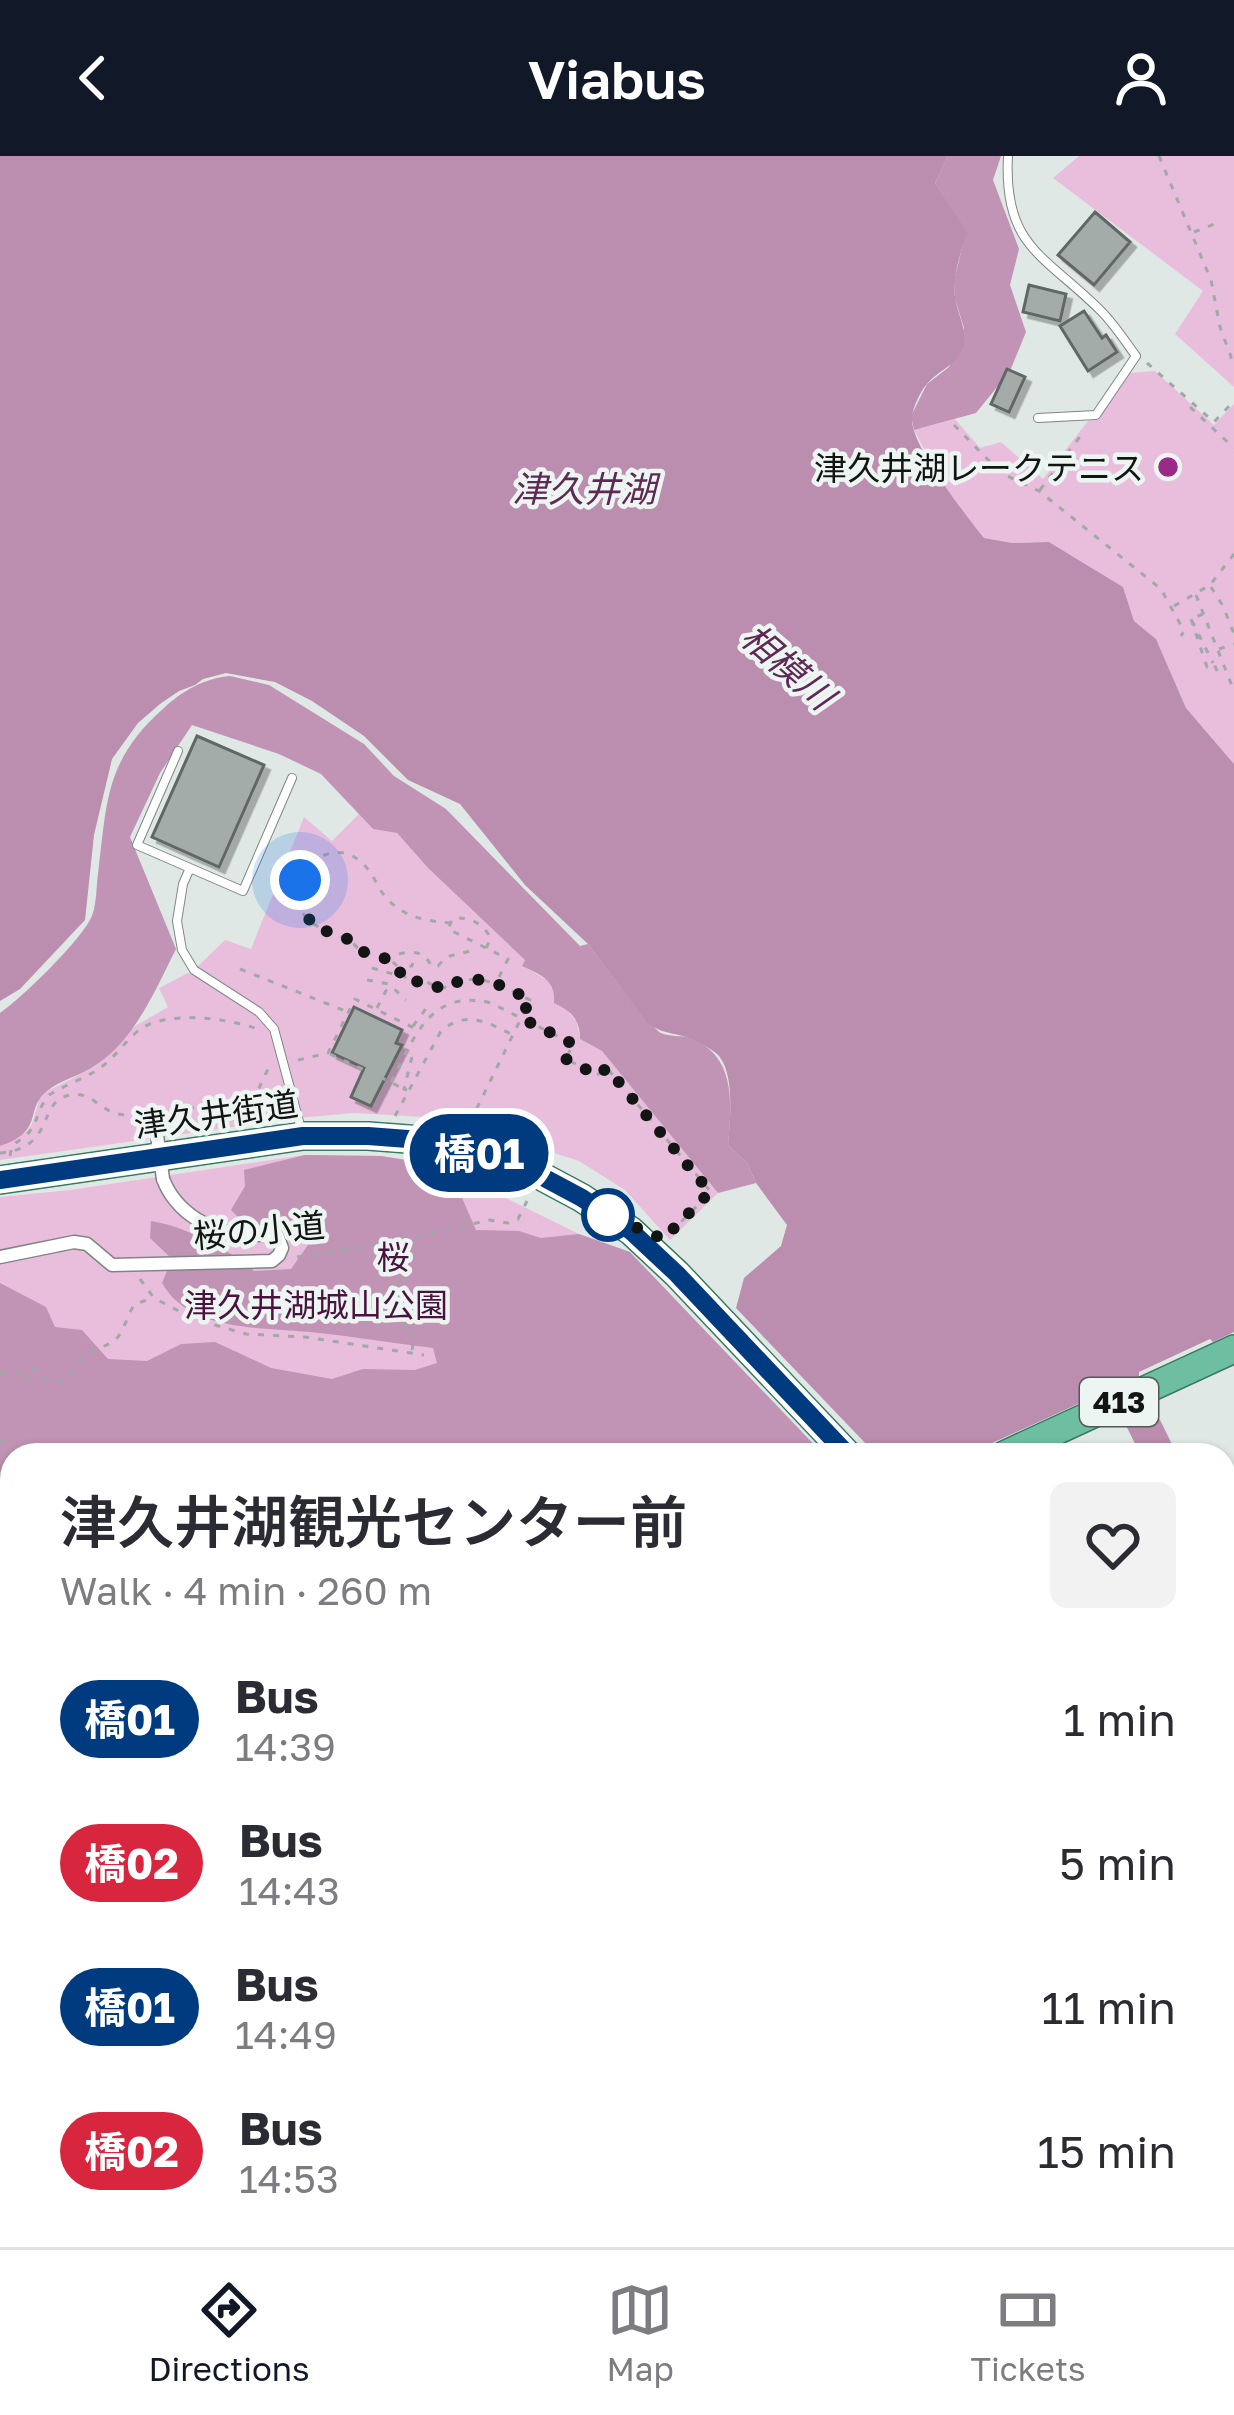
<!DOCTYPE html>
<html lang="en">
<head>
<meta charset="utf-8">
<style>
  :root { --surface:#fff; --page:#f2f2f3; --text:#2b2b33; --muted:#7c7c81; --line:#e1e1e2; --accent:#111827 }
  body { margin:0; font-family:"Golos Text","Noto Sans JP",sans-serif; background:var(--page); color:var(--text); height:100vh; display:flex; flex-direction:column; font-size:45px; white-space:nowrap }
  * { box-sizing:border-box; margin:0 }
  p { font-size:39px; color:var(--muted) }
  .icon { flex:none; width:66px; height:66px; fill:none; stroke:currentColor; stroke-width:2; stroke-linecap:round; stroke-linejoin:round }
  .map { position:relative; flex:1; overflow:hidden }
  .side { position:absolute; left:0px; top:1287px; width:1236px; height:804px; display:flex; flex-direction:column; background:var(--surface); border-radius:36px 36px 0 0; box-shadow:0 3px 9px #0004 }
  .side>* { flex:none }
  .badge { padding:0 24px; border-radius:39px; font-size:42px; line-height:78px }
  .you { position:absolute; width:60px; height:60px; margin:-30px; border:9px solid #fff; border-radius:50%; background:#1a73e8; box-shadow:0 0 0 18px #1a73e833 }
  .map>.badge { position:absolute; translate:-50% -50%; box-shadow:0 0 0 6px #fff }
  .round { display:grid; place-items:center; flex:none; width:126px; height:126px; border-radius:18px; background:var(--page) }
  .head { display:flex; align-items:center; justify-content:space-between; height:204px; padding:0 60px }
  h1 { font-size:57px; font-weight:600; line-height:90px }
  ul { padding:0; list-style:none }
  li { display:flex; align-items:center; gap:36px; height:144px; padding:0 60px }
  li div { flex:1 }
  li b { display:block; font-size:45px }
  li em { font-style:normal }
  li .badge { min-width:132px; font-weight:700; text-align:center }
  header { display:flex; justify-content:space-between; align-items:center; height:156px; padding:0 60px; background:var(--accent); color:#fff; font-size:54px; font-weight:600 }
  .menu { display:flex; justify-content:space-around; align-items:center; height:168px; border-top:3px solid var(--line); background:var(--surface); font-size:33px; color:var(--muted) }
  .menu a { display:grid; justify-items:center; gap:6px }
  .menu .active { color:var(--accent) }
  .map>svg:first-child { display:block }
  .green { fill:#e9bedd }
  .forest { fill:#c193b4 }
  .water { fill:#bb8dae }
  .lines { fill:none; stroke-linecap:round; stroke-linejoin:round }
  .river { stroke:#bb8dae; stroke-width:33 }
  .building { fill:#a4aca9; stroke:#606865; stroke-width:3; filter:url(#shadow) }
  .service-casing { stroke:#7e8683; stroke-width:10 }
  .pedestrian-casing { stroke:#7e8683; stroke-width:15 }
  .trunk-casing { stroke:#367861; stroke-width:30 }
  .path { stroke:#a1a8a5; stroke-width:3; stroke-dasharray:6 9; stroke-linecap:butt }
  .service { stroke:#fff; stroke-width:8 }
  .pedestrian { stroke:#fff; stroke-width:12 }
  .trunk { stroke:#6ebea2; stroke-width:27 }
  .pedestrian-bridge-casing { stroke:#7e8683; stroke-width:15; stroke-linecap:butt }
  .pedestrian-bridge { stroke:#fff; stroke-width:12 }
  .line-casing { stroke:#fff; stroke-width:27 }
  .line { stroke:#003b80; stroke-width:18 }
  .walk { stroke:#121513; stroke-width:12; stroke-dasharray:0 21.6 }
  .poi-dot { fill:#9b2986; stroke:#ecf5f1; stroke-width:4.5 }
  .stop-dot { fill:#fff; stroke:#003b80; stroke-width:6 }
  .labels { text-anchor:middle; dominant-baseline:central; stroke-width:9; stroke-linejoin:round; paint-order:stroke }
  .shield { fill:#ecf5f1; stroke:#535856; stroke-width:3 }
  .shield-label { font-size:30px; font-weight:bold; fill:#121513 }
  .poi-label { font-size:33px; fill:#121513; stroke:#ecf5f1; text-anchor:end }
  .street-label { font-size:33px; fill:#121513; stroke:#ecf5f1 }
  .park-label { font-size:33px; fill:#4a123f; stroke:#ecf5f1 }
  .water-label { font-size:36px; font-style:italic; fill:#602854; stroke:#ecf5f1 }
</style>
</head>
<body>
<header><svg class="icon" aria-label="back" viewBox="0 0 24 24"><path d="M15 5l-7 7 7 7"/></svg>Viabus<svg class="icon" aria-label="person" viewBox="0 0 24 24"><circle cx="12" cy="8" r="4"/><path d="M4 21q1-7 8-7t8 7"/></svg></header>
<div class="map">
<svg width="1234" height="2091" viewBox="0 0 1234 2091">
  <defs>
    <filter id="shadow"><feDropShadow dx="5.5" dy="5.5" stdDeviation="0" flood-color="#0004"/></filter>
  </defs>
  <rect width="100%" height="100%" fill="#dfe8e4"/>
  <!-- green -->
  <path class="green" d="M 1079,0 L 1234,0 L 1234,231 L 1175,178 L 1203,135 L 1053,22 Z
    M 1155,215 L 1214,269 L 1234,248 L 1234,608 L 1186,552 L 1156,483 L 1134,465 L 1123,431 L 1049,386 L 1012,387 L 984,382 L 947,337 L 914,274 L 955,263 L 980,292 L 1001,286 L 1043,323 L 1088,265 L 1097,264 L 1129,217 Z
    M 359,658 L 373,673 L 397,677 L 428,712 L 525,804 L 523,810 L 552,827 L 566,853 L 577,866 L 580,883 L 602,895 L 718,1037 L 670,1084 L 625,1034 L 579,1005 L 476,972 L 424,961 L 354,957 L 297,962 L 0,1004 L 0,990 L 26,976 L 32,968 L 39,944 L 46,936 L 96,910 L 135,870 L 168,851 L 159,832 L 194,814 L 225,784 L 251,793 L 304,661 L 332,685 Z
    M 305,999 L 381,1000 L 419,1006 L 461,1020 L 579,1078 L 630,1096 L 549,1229 L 12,1299 L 12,2079 L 0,2091 L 0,1041 L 70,1034 Z"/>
  <!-- forest -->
  <path class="forest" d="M 948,0 L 1001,0 L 993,24 L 1019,93 L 1010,129 L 1026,176 L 1010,215 L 976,257 L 914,274 L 911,260 L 927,228 L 949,211 L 964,172 L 955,143 L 954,125 L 966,76 L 935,27 Z
    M 230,520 L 269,529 L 364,588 L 394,620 L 446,653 L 580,790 L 588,788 C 600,803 650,871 661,877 C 670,881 681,879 690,882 C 736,899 732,947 728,989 L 747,1007 L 756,1027 L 718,1037 L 602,895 L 580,883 C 580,863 571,855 554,847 C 556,824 541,819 522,810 L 525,804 L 428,712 L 397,677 L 373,673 L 321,618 L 279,598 L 192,569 L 160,617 L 130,681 L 176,793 C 155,834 136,882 96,909 C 81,920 61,923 46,936 C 24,955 45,975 0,990 L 0,857 C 25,839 75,790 90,764 C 97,752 96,732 98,718 C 107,645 105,604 164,552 C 182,535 205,522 230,520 Z
    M 305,999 L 381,1000 L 419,1006 L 459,1035 L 476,1074 L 519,1075 L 541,1082 L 579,1078 L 630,1096 L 824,1299 L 12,1299 L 12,2079 L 1224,2079 L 1224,1599 L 1234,1606 L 1234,2091 L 0,2091 L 0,1127 L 46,1151 L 55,1171 L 82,1174 L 108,1203 L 147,1205 L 181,1188 L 215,1186 L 271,1212 L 332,1223 L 363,1213 L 415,1214 L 437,1207 L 433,1192 C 392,1187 351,1180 310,1176 C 261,1171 190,1176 162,1127 L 172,1103 L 150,1082 L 151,1065 C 185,1070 228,1093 254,1115 L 291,1113 L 308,1089 L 305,1077 L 290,1067 L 247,1070 L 231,1054 L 245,1030 L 244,1014 Z"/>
  <!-- water -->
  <path class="water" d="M 0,0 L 948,0 L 935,27 L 967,76 C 961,97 952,120 955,141 C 957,157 966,170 964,187 C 961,208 939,213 927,228 C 921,234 912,253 912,262 C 909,287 967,361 984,382 L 1012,387 L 1049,386 L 1123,431 L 1134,465 L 1156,483 L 1186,552 L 1234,608 L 1234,1176 L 1213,1186 L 1210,1183 L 1139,1216 L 1139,1220 L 966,1299 L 888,1299 L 868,1290 L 736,1152 L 744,1122 L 781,1090 L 787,1069 L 756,1027 L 747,1007 L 728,989 C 730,966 735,919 719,900 C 715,895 700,887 694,884 C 677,876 662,879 648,867 L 588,788 L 525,729 L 460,648 L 408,624 L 364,580 L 312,545 L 275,526 L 226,517 L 203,523 L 195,529 L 179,535 L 160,548 L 138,567 L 112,603 L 94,679 L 85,764 L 20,833 L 0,845 Z
    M 1234,1330 L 1234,1606 L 1224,1599 L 1224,1334 Z"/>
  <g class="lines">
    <!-- river -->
    <path class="river" d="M 1103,1186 L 1159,1299"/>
  </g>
  <!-- building -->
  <path class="building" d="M 1095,56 L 1130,86 L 1094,129 L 1058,99 Z
    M 1029,129 L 1066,138 L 1060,165 L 1023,156 Z
    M 1084,155 L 1102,182 L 1106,179 L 1117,196 L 1088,215 L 1060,170 Z
    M 1007,213 L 1025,221 L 1009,256 L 991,248 Z
    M 197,580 L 264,609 L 219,711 L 152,681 Z
    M 354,851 L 402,874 L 396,887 L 402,889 L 371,950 L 351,941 L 364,912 L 332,897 Z"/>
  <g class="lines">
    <!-- service casing -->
    <g class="service-casing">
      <path id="service" d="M 1008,0 C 1003,91 1045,99 1101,155 C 1114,168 1125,185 1136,200 L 1096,259 L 1038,262
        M 178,595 L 137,689 L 243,735 L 292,622
        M 190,712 L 183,728 L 177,765 L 182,794 L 194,814 L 259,856 L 274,873 L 301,973"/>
    </g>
    <!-- pedestrian casing -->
    <g class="pedestrian-casing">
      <path id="pedestrian" d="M 0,1101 L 74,1086 L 87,1088 L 112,1109 L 272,1105 L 279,1099 L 282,1092 L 277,1079 C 266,1077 259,1080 248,1079 C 212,1078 176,1057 163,1023"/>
    </g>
    <!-- trunk casing -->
    <g class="trunk-casing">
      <path id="trunk" d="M 0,1024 L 303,980 L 368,980 L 421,984 L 501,1004 L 539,1019 L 582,1042 L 631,1075 L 677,1118 L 848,1299
        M 1004,1299 L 1234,1193"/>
    </g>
    <!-- path -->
    <path class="path" d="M 1159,0 L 1211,124 L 1220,171 L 1234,209
      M 1194,76 L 1217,67
      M 1147,207 L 1214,266 L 1234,245
      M 1190,251 L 1234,292
      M 954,269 L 1001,317 L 1039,335 L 1161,433 L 1184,475 L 1181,480
      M 1040,334 L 1085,274
      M 1211,431 L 1223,450 L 1234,478
      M 1196,439 L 1234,535
      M 1174,450 L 1210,429 L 1234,398
      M 1203,458 L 1191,463 L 1213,507
      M 1191,463 L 1207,511 L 1214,508 L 1218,517 L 1224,515
      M 1219,493 L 1234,488
      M 451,767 C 421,765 396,759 379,732 C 372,718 364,704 348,698 C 320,689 290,720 299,748 C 306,773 331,774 350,785 C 355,788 358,794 364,797 C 367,798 370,797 374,797 C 391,800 400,812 408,826 L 424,825 L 442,833 C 474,813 499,828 530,844 L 477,952 L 480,953
      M 486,792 L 491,782 C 482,767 471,761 453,762 L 448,773 L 508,803 L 497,825
      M 399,798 C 412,794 426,796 431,810 L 438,810 L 446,801 L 470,795 L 474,788
      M 372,812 L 400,820 L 403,811 L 412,810 L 415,798
      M 240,813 L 348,856
      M 367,824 L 389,828 L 406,844
      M 377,852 L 389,829
      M 413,870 L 428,850
      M 330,898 L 371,917
      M 298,904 L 328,897 L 355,843 L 418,874
      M 380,921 L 404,933
      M 391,926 C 414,882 430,832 491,847 L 573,888 L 566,903 L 597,919 L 607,912 L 711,1036 L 669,1078
      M 407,934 L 404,933 L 413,897 L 409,895
      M 395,960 L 441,875 C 466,854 487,866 513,879
      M 170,964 L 176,959 L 175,950 C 206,947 216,977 247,957 L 269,911
      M 0,997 C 57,992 36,945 70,939 C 89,935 98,951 114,957 C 123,960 134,959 143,960
      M 10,1000 L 12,989 C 43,972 31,961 49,939 C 65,929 84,923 100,912 C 116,901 126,883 142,872 C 169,855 226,862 255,872
      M 385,1087 L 389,1107 L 405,1112 L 404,1124 L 395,1123 L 393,1139 L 424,1145
      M 297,1101 L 392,1086 L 490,1064 L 508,1067 L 518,1063 L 527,1045
      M 140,1123 L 154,1142 L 194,1163 L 246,1178 L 305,1181 L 424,1199
      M 411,1145 L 409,1152 L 420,1154 L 417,1166 L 407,1164 L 404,1177 L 415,1179 L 412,1194
      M 0,1218 L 19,1216 L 25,1225 L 28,1214 L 34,1213 C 62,1246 69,1209 88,1197 C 97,1191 108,1191 116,1183 C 125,1174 127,1158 135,1148 L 153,1142
      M 0,1283 L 15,1299
      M 0,1771 L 12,1770
      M 0,2005 L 8,1997 L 12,1986
      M 0,2023 L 12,2027
      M 0,2065 L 3,2071 L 23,2091
      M 486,2079 L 487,2091
      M 54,2091 L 64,2079
      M 98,2091 L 100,2079
      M 308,2091 L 309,2079"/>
    <!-- service -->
    <use href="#service" class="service"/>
    <!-- pedestrian -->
    <use href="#pedestrian" class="pedestrian"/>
    <!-- trunk -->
    <use href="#trunk" class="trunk"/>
    <!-- pedestrian-bridge casing -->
    <g class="pedestrian-bridge-casing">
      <path id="pedestrian-bridge" d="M 156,972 L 163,1023"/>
    </g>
    <!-- pedestrian-bridge -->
    <use href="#pedestrian-bridge" class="pedestrian-bridge"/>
  </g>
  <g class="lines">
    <!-- line casing -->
    <g class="line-casing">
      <path id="line" d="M 0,1024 L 303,980 L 368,980 L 421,984 L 501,1004 L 539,1019 L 582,1042 L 631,1075 L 677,1118 L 848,1299"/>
    </g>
    <!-- line -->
    <use href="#line" class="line"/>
    <!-- walk -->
    <path class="walk" d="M 300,724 L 298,748 L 312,767 L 320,773 L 346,782 L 364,796 L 390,804 L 408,826 L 424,825 L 442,833 C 475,813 499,828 530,844 L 521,862 L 573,888 L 566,903 L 597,919 L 607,912 L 710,1036 L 663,1083 L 608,1059"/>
  </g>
  <!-- markers -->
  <circle class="poi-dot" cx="1168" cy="311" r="12"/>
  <circle class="stop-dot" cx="608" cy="1059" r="24"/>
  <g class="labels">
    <!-- shield labels -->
    <rect class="shield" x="1080" y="1222" width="78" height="48" rx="9"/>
    <g class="shield-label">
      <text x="1119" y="1246">413</text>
    </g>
    <!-- poi labels -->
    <g class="poi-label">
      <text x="1144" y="311">津久井湖レークテニス</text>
    </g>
    <!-- street labels -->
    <g class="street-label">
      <text transform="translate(216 958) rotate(-8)">津久井街道</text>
      <text transform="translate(259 1074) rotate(-5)">桜の小道</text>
    </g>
    <!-- park labels -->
    <g class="park-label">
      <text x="393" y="1100">桜</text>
      <text x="316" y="1148">津久井湖城山公園</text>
    </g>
    <!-- water labels -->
    <g class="water-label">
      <text x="584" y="332">津久井湖</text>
      <text transform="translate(788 510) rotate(41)">相模川</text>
    </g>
  </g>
</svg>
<div class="you" style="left:300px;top:724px"></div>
<b class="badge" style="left:479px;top:997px;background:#003b80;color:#fff">橋01</b>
<section class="side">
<div class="head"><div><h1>津久井湖観光センター前</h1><p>Walk · 4 min · 260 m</p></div><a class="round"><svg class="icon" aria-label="heart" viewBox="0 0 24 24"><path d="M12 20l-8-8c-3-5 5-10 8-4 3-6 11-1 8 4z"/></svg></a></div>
<ul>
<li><span class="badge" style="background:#003b80;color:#fff">橋01</span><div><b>Bus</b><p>14:39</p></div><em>1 min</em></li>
<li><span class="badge" style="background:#d7263d;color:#fff">橋02</span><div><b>Bus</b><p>14:43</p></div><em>5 min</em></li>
<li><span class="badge" style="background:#003b80;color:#fff">橋01</span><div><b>Bus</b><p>14:49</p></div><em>11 min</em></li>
<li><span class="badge" style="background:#d7263d;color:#fff">橋02</span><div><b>Bus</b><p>14:53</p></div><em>15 min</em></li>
</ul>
</section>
</div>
<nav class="menu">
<a class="active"><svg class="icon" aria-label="directions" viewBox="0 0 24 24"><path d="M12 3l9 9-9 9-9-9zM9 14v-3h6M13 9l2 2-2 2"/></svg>Directions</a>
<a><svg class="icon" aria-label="map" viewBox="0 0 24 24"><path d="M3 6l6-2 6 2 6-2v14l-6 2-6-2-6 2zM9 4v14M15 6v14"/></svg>Map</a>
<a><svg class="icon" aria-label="tickets" viewBox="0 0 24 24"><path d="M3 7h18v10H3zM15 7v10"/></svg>Tickets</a>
</nav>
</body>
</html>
